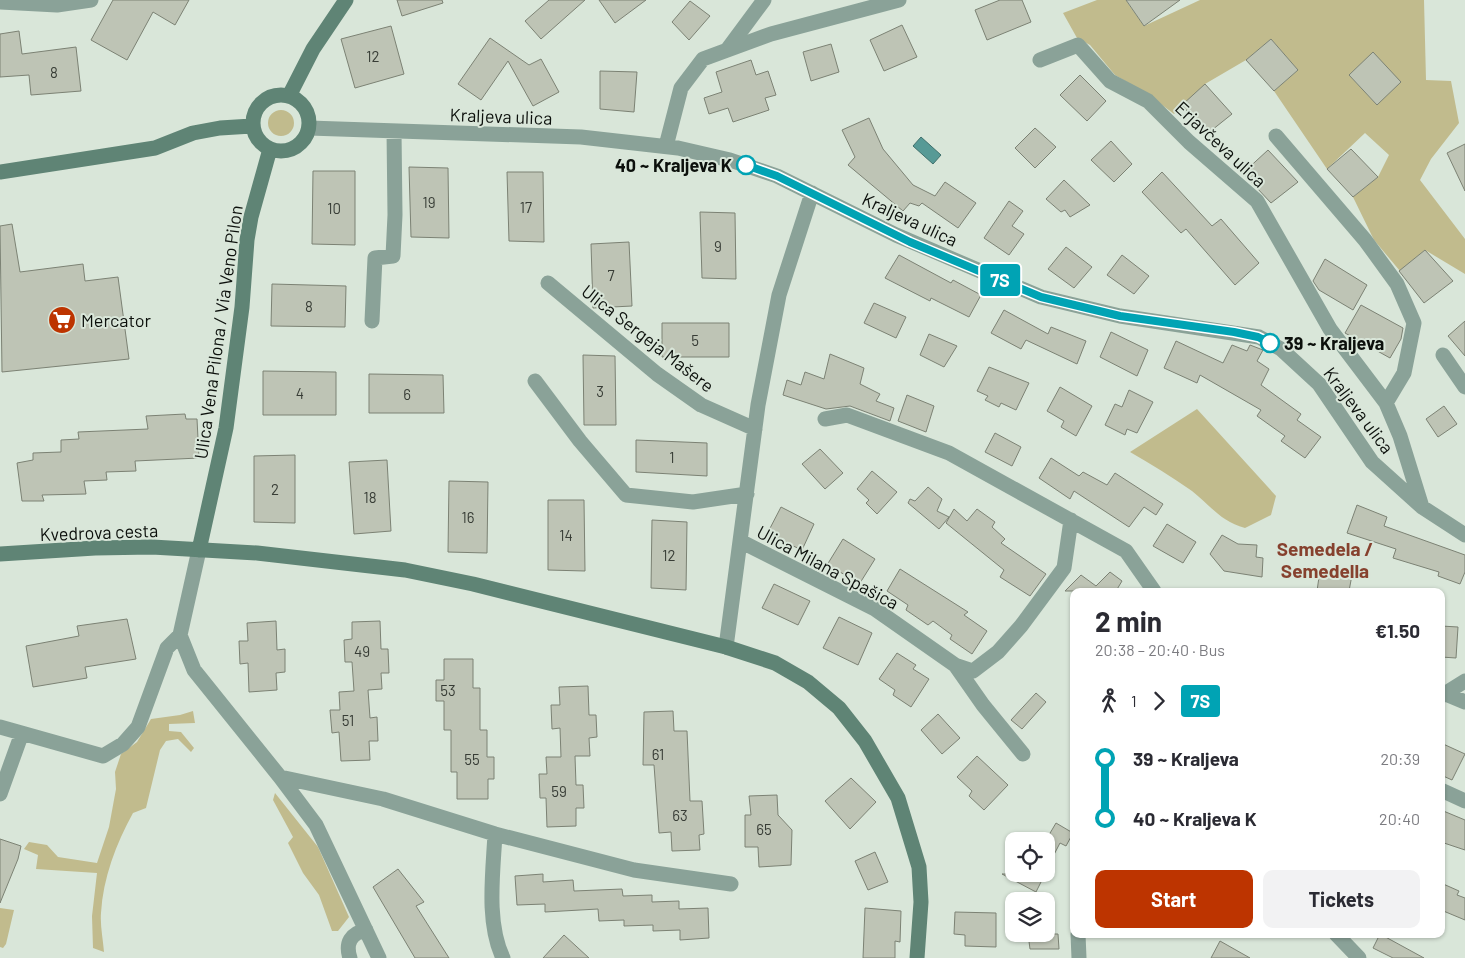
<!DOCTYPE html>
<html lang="en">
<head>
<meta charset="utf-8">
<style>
  :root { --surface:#fff; --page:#f2f2f3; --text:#2b2b33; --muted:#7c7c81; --accent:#bd3400 }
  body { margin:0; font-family:Barlow,sans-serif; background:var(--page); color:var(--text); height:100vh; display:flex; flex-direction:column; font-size:19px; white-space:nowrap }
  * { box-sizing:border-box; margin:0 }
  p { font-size:16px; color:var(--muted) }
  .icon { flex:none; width:28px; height:28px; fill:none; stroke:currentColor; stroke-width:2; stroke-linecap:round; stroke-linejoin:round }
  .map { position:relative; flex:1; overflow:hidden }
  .panel { position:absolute; left:1070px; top:588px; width:375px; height:350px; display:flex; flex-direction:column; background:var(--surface); border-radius:10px; box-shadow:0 1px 4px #0004 }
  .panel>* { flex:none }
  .badge { padding:0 10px; border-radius:4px; font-size:18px; line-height:32px }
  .tools { position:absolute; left:1005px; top:832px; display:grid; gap:10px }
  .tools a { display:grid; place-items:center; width:50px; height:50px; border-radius:10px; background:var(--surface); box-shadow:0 1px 4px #0004; font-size:25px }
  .map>.badge { position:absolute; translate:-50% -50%; box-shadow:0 0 0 2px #fff }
  .legs { display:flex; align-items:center; gap:8px; height:55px; padding:0 25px; font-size:16px }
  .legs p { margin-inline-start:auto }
  .overview { display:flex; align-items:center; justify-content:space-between; height:85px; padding:0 25px }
  h1 { font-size:28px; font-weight:700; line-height:38px }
  .primary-button { display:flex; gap:10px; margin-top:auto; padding:10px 25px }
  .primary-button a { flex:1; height:58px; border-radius:10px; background:var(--accent); color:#fff; font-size:20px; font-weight:700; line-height:58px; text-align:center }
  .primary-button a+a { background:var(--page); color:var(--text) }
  ul { padding:0 25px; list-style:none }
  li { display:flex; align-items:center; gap:18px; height:60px; font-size:19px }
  li i { display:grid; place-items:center; width:8px; height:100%; margin:0 6px; background:currentColor }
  li i::after { content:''; width:12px; height:12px; margin:-6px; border:4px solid; border-radius:50%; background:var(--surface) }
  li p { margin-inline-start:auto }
  li:first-child i { background:linear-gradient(#0000 50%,currentColor 0) }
  li:last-child i { background:linear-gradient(currentColor 50%,#0000 0) }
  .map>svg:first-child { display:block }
  .green { fill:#c1bb8d; fill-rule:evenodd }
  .water { fill:#579a96; stroke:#40716d }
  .building { fill:#bec4b5; stroke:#7c8274 }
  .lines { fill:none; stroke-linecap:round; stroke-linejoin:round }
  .street { stroke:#8aa298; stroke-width:15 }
  .secondary { stroke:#5f8475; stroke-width:15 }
  .line-1-casing { stroke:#fff; stroke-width:11 }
  .line-1 { stroke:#00a3b4; stroke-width:8 }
  .stop-1-dot { fill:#fff; stroke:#00a3b4; stroke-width:2.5 }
  .labels { text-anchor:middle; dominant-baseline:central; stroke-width:4; stroke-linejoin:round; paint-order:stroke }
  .number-label { font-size:15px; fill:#383d36 }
  .street-label { font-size:18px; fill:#0c100c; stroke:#d9e6d9 }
  .stop-label { font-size:18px; font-weight:bold; fill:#0c100c; stroke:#d9e6d9; text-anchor:end }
  .poi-label { font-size:18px; fill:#0c100c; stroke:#d9e6d9; text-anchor:start }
  .neighbourhood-label { font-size:19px; font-weight:bold; fill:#86412e; stroke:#d9e6d9 }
</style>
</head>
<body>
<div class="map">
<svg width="1465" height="958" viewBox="0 0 1465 958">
  <rect width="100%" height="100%" fill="#d9e6d9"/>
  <!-- green -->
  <path class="green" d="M 1097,0 L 1129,0 L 1127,2 L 1144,26 L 1200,0 L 1424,0 L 1426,80 L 1451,81 L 1459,123 L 1431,159 L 1420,180 L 1465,239 L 1465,274 L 1425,250 L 1400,271 L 1374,240 L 1353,197 L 1378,177 L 1389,155 L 1365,133 L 1327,169 L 1274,91 L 1298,70 L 1271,39 L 1246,60 L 1205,84 L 1174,114 L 1149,95 L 1115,75 L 1090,45 L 1077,38 L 1063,13 ZM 1373,53 L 1377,105 L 1349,75 Z
    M268 123a13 13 0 1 1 26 0a13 13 0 1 1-26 0Z
    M 1197,409 L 1276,496 L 1271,515 L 1245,528 C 1220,521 1211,506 1192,491 C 1172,477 1151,464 1130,452 Z
    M 193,711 L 195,723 L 169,724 L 169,731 L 181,732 L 194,748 L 191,752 L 178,739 L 166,741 L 160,750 L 146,808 L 133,813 C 116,844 103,878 101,913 C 100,925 103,939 104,952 L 93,948 L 92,916 L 97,873 L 36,869 L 38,855 L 24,849 L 29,842 L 47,845 L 58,857 L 97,863 L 109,827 L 116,789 L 115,772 L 121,754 L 137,742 L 151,719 L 180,715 Z
    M 275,793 L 318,847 L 349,917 L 338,931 L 332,931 L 319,895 L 303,873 L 288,843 L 293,837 L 273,800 Z
    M 0,908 L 14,910 L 6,944 L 3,948 L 0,947 Z"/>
  <!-- water -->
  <path class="water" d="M 921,137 L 941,155 L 933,164 L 913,146 Z"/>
  <!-- building -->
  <path class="building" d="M 113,0 L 189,0 L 175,25 L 153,12 L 127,60 L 91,40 Z
    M 397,0 L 442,0 L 443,3 L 402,16 Z
    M 549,0 L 585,0 L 541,39 L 525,21 Z
    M 599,0 L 646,0 L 615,23 Z
    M 1000,0 L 1022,0 L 1031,22 L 987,40 L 975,10 Z
    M 1126,0 L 1180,0 L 1144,26 Z
    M 690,1 L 710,16 L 689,40 L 672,22 Z
    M 902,25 L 917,57 L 884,71 L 870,40 Z
    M 391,26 L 404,74 L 355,88 L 341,39 Z
    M 19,31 L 22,54 L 76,47 L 81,91 L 31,95 L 29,75 L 0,77 L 0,34 Z
    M 490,38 L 529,65 L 541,59 L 559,92 L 533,106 L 508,61 L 481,100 L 458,84 Z
    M 1271,39 L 1298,70 L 1274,91 L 1246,60 Z
    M 831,44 L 839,72 L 811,81 L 803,52 Z
    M 1373,52 L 1401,82 L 1377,105 L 1349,75 Z
    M 751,60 L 756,75 L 768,71 L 776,95 L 765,98 L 769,110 L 733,122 L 728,108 L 709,114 L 704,98 L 722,92 L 716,72 Z
    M 600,71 L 637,72 L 634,112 L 600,109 Z
    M 1080,75 L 1106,101 L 1087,121 L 1060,95 Z
    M 1205,84 L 1232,114 L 1207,134 L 1182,105 Z
    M 869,118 L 883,149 L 913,185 L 935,196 L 945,182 L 976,203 L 958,228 L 922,203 L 919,206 L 910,203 L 903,211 L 848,165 L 855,157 L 842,130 Z
    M 1035,128 L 1056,147 L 1035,168 L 1015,148 Z
    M 1111,141 L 1132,164 L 1114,182 L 1091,160 Z
    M 1465,144 L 1465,191 L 1447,153 Z
    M 1351,149 L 1378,177 L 1353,197 L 1327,169 Z
    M 1268,150 L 1298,182 L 1271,203 L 1243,173 Z
    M 409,167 L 448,168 L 449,238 L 411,237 Z
    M 313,171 L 355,171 L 355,245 L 312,244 Z
    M 507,172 L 543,172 L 544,242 L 509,241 Z
    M 1162,172 L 1212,226 L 1221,219 L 1259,263 L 1235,285 L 1186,229 L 1181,233 L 1142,192 Z
    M 1064,180 L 1090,205 L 1070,217 L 1065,210 L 1061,212 L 1046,199 Z
    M 1009,201 L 1023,211 L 1012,226 L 1024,234 L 1009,255 L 984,238 Z
    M 700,212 L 735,213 L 736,279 L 702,278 Z
    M 12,224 L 20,272 L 83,264 L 85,281 L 118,277 L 129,359 L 2,372 L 0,226 Z
    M 629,242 L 632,306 L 593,308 L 591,244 Z
    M 1066,247 L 1092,267 L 1074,288 L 1048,269 Z
    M 1425,250 L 1453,281 L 1424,303 L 1399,271 Z
    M 899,255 L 951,283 L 953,280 L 981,295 L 969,317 L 931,298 L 930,301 L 885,278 Z
    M 1122,255 L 1149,276 L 1134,294 L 1107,275 Z
    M 1325,259 L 1367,285 L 1353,310 L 1319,290 L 1313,281 Z
    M 272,284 L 346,286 L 345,327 L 271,326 Z
    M 874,303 L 906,317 L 896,338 L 864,323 Z
    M 1361,305 L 1403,328 L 1401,339 L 1390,358 L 1345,333 Z
    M 1004,310 L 1048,334 L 1051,327 L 1086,341 L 1077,364 L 1026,340 L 1021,349 L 991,333 Z
    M 1465,321 L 1465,356 L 1448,336 Z
    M 662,323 L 729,323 L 729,357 L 662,357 Z
    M 1111,332 L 1148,350 L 1137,376 L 1100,357 Z
    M 929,334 L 957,346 L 944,367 L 920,355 Z
    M 1176,341 L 1223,363 L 1232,345 L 1247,351 L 1250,345 L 1263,350 L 1257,361 L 1269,369 L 1261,385 L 1301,414 L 1297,420 L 1321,437 L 1305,458 L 1281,441 L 1285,436 L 1257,416 L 1261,410 L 1200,375 L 1197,383 L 1164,368 Z
    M 830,354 L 864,368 L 860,384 L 880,394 L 876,401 L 894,408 L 890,421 L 850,406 L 826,409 L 783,395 L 787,380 L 801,385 L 805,372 L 824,379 Z
    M 583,355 L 615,356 L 616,425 L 584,425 Z
    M 989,367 L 1029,383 L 1016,410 L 1001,403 L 999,407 L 985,400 L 988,396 L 977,391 Z
    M 263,371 L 336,372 L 336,415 L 263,415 Z
    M 369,374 L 443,375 L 444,413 L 369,413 Z
    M 1060,387 L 1092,406 L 1076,436 L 1061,427 L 1064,421 L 1047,411 Z
    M 1129,390 L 1153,402 L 1137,433 L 1127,429 L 1125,435 L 1105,425 L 1115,404 L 1122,407 Z
    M 907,395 L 934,406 L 926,432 L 898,421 Z
    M 1444,406 L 1457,424 L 1438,437 L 1426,419 Z
    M 185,414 L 186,419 L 197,419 L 199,458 L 135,461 L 136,471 L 106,472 L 107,480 L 84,481 L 86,494 L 42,495 L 44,501 L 22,501 L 17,463 L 33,460 L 33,453 L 61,452 L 61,440 L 79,439 L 78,432 L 148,429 L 146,416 Z
    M 995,433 L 1021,447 L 1012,466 L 985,452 Z
    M 636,440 L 707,443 L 707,476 L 636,472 Z
    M 820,449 L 843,473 L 825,489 L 802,464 Z
    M 295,455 L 295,523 L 254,522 L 254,456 Z
    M 1051,458 L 1079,476 L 1083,472 L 1107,485 L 1115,473 L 1163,504 L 1156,515 L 1144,507 L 1129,527 L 1074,491 L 1070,499 L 1039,478 Z
    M 387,460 L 391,531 L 354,534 L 349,462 Z
    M 872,471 L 897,492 L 877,514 L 866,503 L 869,500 L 857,489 Z
    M 449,481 L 488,482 L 487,553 L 448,552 Z
    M 928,487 L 942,499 L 937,511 L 949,517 L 939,529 L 908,503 L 910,499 L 915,501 Z
    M 548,500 L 584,500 L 585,571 L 548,570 Z
    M 1357,505 L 1387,517 L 1384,526 L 1465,555 L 1465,572 L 1460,584 L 1438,576 L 1439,572 L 1393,558 L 1396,549 L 1347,533 Z
    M 781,507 L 814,524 L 802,550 L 767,534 Z
    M 954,509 L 967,521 L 977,509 L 995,522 L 992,527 L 1005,539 L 1001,543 L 1046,574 L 1030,596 L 1000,577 L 1004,570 L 946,523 Z
    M 652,520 L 687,522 L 686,590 L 651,588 Z
    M 1167,524 L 1196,542 L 1183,563 L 1153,546 Z
    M 1222,535 L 1238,544 L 1257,545 L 1256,557 L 1263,558 L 1262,577 L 1224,571 L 1210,554 Z
    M 843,539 L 875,559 L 860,583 L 827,565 Z
    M 900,569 L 968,612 L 964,615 L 987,631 L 972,654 L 950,639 L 952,635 L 933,621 L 928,625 L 906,610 L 908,605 L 887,591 Z
    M 1320,570 L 1352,575 L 1349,591 L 1317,591 Z
    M 1110,572 L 1122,581 L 1116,591 L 1065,591 L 1081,575 L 1096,586 Z
    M 774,584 L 810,601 L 798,625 L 762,608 Z
    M 839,617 L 872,633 L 858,665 L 823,648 Z
    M 127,619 L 136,659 L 85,667 L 87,678 L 33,687 L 26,646 L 79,636 L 77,626 Z
    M 276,621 L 277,650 L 285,649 L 285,672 L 276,673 L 277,690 L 249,692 L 248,663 L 240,664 L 239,641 L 248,641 L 247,623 Z
    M 380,621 L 381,649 L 388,649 L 389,673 L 381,673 L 382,689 L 368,690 L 370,718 L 377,717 L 378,741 L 369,741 L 370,760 L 341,761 L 339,732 L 332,733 L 330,710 L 340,710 L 339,692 L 354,691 L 352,662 L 345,662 L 344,640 L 352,639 L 352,622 Z
    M 1441,626 L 1458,627 L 1456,658 L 1441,657 Z
    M 897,653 L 916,665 L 913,669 L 929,679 L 911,707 L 893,695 L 895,690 L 879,679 Z
    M 444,659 L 473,659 L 473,688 L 480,688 L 480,730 L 487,730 L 487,757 L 494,757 L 494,779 L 488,779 L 488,799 L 457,799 L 457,772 L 451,772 L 451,730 L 444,730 L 444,701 L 436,701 L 436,680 L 444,680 Z
    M 588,686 L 589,715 L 596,715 L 597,737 L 589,738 L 590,756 L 575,756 L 576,785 L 583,785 L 584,808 L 576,808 L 576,826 L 547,827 L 546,798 L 540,798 L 539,774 L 547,774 L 546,757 L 561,757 L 560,728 L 552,729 L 551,705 L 560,705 L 559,687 Z
    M 1036,693 L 1046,702 L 1022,729 L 1011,720 Z
    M 673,711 L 674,731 L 687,731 L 690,801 L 702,801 L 704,834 L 699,835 L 700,850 L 672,851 L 671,832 L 659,833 L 654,765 L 643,765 L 644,712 Z
    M 938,714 L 960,738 L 942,754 L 921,730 Z
    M 1441,743 L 1465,754 L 1452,780 L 1441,775 Z
    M 977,756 L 1008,785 L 984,810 L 969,796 L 972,791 L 957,777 Z
    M 851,778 L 876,802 L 850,829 L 825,801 Z
    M 777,795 L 778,815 L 792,830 L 791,865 L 759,867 L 758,847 L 745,847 L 745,815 L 751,815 L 749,796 Z
    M 1441,810 L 1465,820 L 1465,850 L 1441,842 Z
    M 1056,823 L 1073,833 L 1066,846 L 1060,843 L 1046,870 L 1046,840 Z
    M 0,839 L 21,846 L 18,859 L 0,903 Z
    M 875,852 L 888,882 L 868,890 L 855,861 Z
    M 398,869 L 424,902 L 416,906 L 449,958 L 415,958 L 373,887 Z
    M 543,874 L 543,882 L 573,880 L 574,891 L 622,889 L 623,896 L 652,895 L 652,902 L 679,901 L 679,909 L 708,908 L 709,938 L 680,940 L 680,930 L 653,931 L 653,925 L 624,926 L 624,920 L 599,921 L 598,909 L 545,912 L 545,904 L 517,905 L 515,876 Z
    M 1002,874 L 1045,874 L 1036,892 Z
    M 1441,883 L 1459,891 L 1457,895 L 1465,898 L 1465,920 L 1441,910 Z
    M 865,908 L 901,911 L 900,942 L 895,941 L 895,958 L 863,958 Z
    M 955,912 L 996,913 L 996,947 L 965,946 L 965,935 L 954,934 Z
    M 1028,934 L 1058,934 L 1059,949 L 1030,949 Z
    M 1380,934 L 1424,958 L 1393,958 L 1373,948 Z
    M 564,935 L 589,958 L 543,958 Z
    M 1220,941 L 1250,958 L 1211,958 Z"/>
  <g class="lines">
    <!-- street -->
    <path class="street" d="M 0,2 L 57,5 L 91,0
      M 727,50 L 764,0
      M 1040,60 L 1078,45 L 1110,81 L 1148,101 L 1189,142 L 1257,201 L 1330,329 L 1386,403 L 1400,436 L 1422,507
      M 309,128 L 581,137 L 678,148 L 730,160 L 777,176 L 896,235 L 1041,297 L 1120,316 L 1259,337 L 1281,349 L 1319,384 L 1372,462 L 1422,507 L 1465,535
      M 1276,136 L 1365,240 L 1397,284 L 1414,323 L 1404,373 L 1386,403
      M 666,146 L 681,88 L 703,59 L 771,34 L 899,0
      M 548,283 L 657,374 L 701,405 L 755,429
      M 372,321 L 375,258 L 393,256 L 395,215 L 394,131
      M 1443,355 L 1465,387
      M 535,381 L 580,441 L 626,495 L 693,502 L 747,494
      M 825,419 L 847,415 L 949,453 L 1126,551 L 1154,591
      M 740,541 L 875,609 L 955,665 L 983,705 L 1023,754
      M 199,550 L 180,635 L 194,670 L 280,777 L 316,825 L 379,958
      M 726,647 L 758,405 L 779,295 L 812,193
      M 955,665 L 973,671 L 998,652 L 1021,626 L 1064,568 L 1071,520
      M 1441,692 L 1465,702
      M 1441,696 L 1465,681
      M 0,727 L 103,756 L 123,744 L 138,727 L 167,648 L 180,635
      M 280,777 L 383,799 L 495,834 L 634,870 L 731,884
      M 1441,790 L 1465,801
      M 0,794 L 22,733
      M 495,834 C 493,873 486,922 503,958
      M 1078,934 L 1079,958
      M 1336,934 L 1359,958
      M 350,958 C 345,943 351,933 366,930"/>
    <!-- secondary -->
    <path class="secondary" d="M253 123a28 28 0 1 1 56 0a28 28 0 1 1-56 0Z
      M 289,96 L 313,49 L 346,0
      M 0,172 L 155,148 L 193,133 L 220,128 L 252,126
      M 199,550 L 226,428 L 242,307 L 247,240 L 251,217 L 270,149
      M 0,554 L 95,548 L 152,547 L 257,553 L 405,570 L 473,584 L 726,647 L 775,663 L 808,682 L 839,708 L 865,741 L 898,798 L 919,867 L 921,902 L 917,958"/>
  </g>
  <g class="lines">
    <!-- line-1 casing -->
    <g class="line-1-casing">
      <path id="line-1" d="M 746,165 L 777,176 L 910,242 L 1041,297 L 1120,316 L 1234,332 L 1258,337 L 1270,343"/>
    </g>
    <!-- line-1 -->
    <use href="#line-1" class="line-1"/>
  </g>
  <!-- icons -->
  <defs>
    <g id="supermarket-disc" transform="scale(1.4375)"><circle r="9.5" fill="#bd3400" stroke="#d9e6d9"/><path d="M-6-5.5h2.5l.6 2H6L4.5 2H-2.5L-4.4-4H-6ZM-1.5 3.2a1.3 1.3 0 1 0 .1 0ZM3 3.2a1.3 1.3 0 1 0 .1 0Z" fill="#fff"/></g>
  </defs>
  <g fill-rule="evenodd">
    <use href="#supermarket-disc" x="62" y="320"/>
  </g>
  <!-- markers -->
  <g class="stop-1-dot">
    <circle cx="746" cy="165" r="9"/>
    <circle cx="1270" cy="343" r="9"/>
  </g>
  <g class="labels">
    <!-- number labels -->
    <g class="number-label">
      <text x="373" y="56">12</text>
      <text x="54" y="72">8</text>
      <text x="429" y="202">19</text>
      <text x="526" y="207">17</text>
      <text x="334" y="208">10</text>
      <text x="718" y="246">9</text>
      <text x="611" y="275">7</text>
      <text x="309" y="306">8</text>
      <text x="695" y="340">5</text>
      <text x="600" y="391">3</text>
      <text x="300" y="393">4</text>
      <text x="407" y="394">6</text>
      <text x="672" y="457">1</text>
      <text x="275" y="489">2</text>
      <text x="370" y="497">18</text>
      <text x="468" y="517">16</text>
      <text x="566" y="535">14</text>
      <text x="669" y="555">12</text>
      <text x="362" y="651">49</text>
      <text x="448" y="690">53</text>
      <text x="348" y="720">51</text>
      <text x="658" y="754">61</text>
      <text x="472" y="759">55</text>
      <text x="559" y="791">59</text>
      <text x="680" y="815">63</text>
      <text x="764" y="829">65</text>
    </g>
    <!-- street labels -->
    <g class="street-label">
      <text transform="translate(501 116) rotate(2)">Kraljeva ulica</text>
      <text transform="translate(1221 144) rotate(43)">Erjavčeva ulica</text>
      <text transform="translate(910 219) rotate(25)">Kraljeva ulica</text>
      <text transform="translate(218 332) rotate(-82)">Ulica Vena Pilona / Via Veno Pilon</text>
      <text transform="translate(648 338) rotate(38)">Ulica Sergeja Mašere</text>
      <text transform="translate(1359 410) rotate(53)">Kraljeva ulica</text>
      <text transform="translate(99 532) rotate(-2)">Kvedrova cesta</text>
      <text transform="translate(828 567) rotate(28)">Ulica Milana Spašica</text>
    </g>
    <!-- stop labels -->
    <g class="stop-label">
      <text x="732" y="165">40 ~ Kraljeva K</text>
      <text x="1284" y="343" text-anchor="start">39 ~ Kraljeva</text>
    </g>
    <!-- poi labels -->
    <g class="poi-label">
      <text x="81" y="320">Mercator</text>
    </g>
    <!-- neighbourhood labels -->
    <g class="neighbourhood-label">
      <text x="1325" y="548">Semedela /<tspan x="1325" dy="22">Semedella</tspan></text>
    </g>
  </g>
</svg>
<div class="tools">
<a><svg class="icon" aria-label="locate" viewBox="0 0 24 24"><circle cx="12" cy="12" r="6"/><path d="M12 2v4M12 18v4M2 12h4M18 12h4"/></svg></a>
<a><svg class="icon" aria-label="layers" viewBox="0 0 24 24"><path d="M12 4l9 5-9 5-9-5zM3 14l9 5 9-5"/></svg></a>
</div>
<b class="badge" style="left:1000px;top:280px;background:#00a3b4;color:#fff">7S</b>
<section class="panel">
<div class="overview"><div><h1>2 min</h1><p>20:38 – 20:40 · Bus</p></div><b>€1.50</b></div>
<div class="legs"><svg class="icon" aria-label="walk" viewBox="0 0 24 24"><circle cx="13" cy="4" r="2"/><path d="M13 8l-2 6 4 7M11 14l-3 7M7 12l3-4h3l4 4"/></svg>1<svg class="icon" aria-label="forward" viewBox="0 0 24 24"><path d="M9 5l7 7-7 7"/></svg><b class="badge" style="background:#00a3b4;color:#fff">7S</b></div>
<ul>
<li><i style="color:#00a3b4"></i><b>39 ~ Kraljeva</b><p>20:39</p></li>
<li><i style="color:#00a3b4"></i><b>40 ~ Kraljeva K</b><p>20:40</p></li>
</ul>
<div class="primary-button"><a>Start</a><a>Tickets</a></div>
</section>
</div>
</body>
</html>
